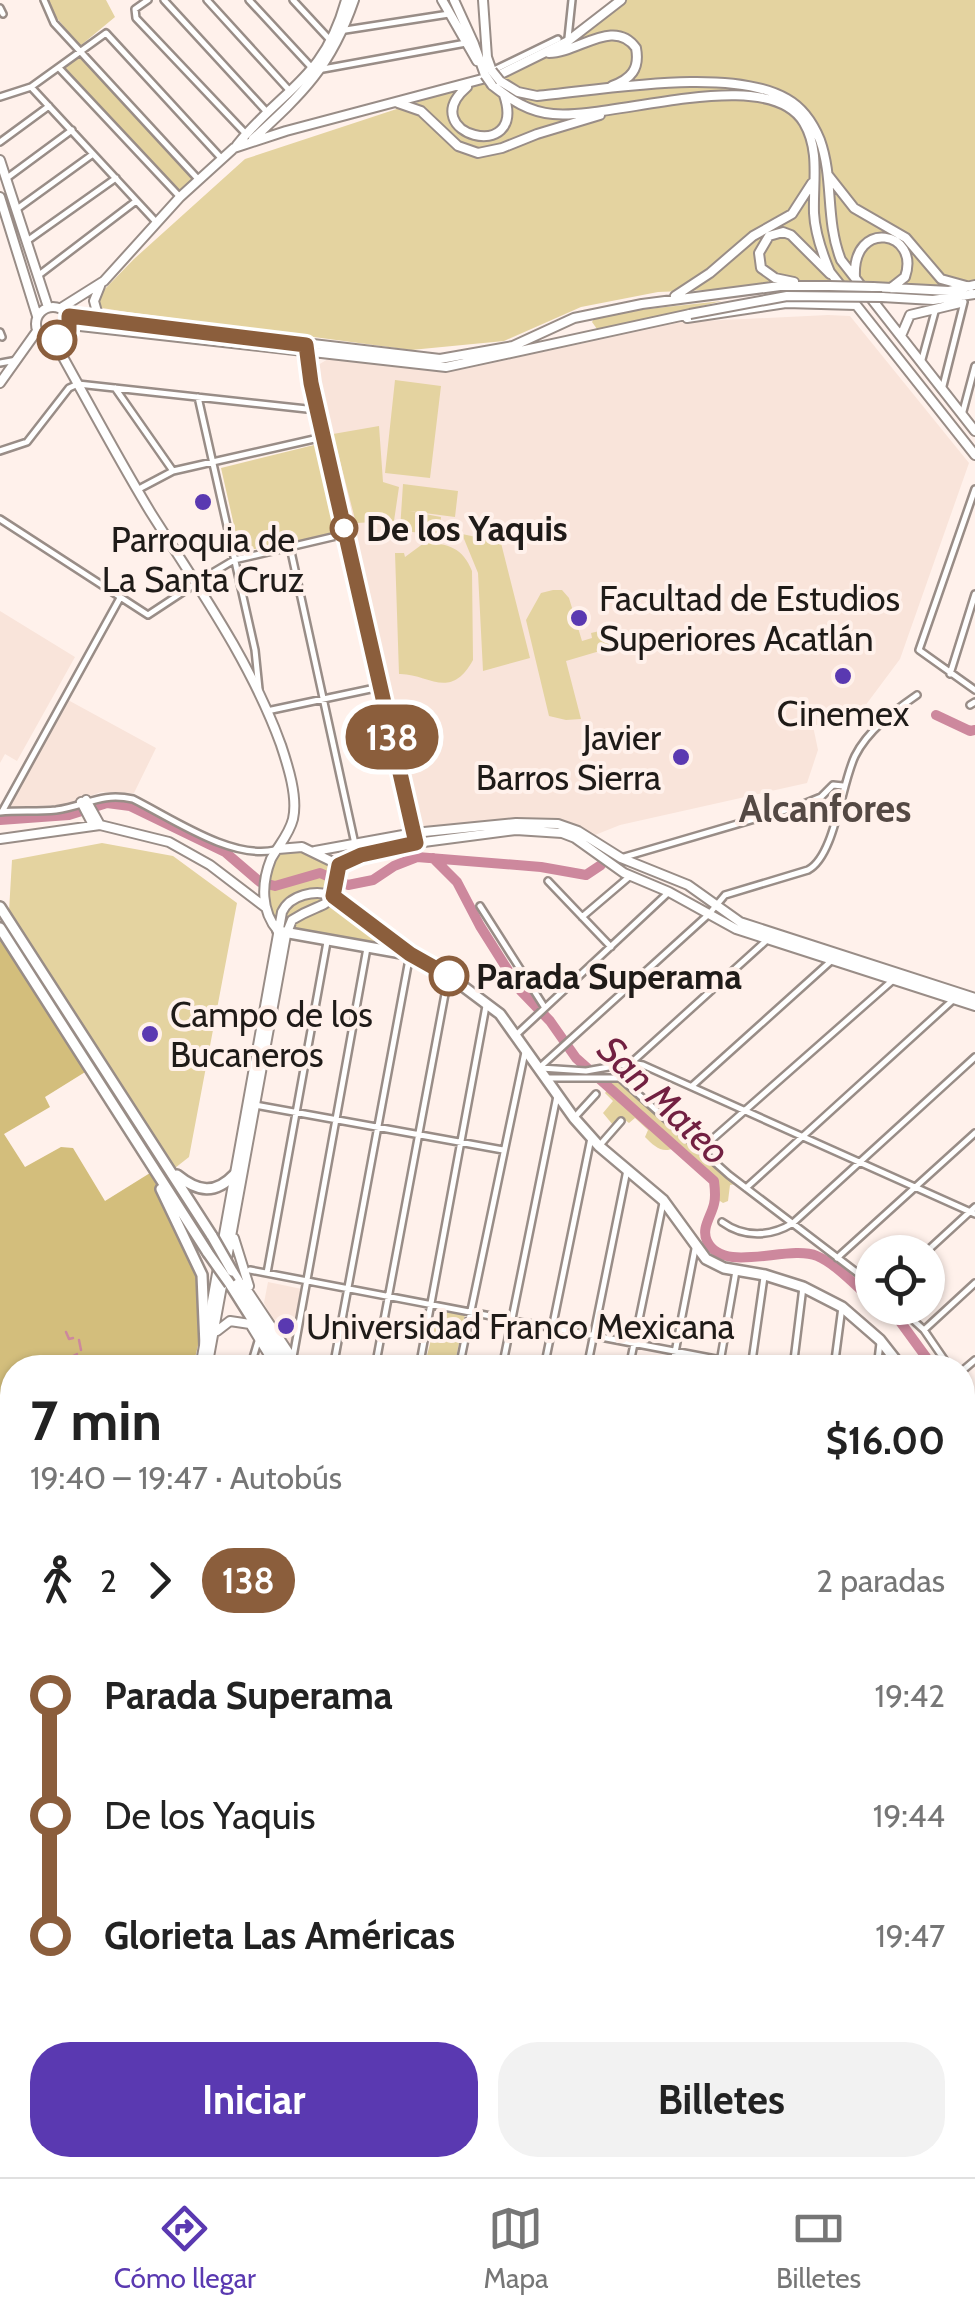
<!DOCTYPE html>
<html lang="es">
<head>
<meta charset="utf-8">
<style>
  :root { --surface:#fff; --page:#f2f2f2; --text:#222; --muted:#767676; --line:#e0e0e0; --accent:#5a39b1 }
  body { margin:0; font-family:Cabin,sans-serif; background:var(--page); color:var(--text); height:100vh; display:flex; flex-direction:column; font-size:38px; white-space:nowrap }
  * { box-sizing:border-box; margin:0 }
  p { font-size:32px; color:var(--muted) }
  .icon { flex:none; width:55px; height:55px; fill:none; stroke:currentColor; stroke-width:2; stroke-linecap:round; stroke-linejoin:round }
  .map { position:relative; flex:1; overflow:hidden }
  .details { position:absolute; left:0px; top:1355px; width:975px; height:822px; display:flex; flex-direction:column; background:var(--surface); border-radius:40px 40px 0 0; box-shadow:0 2px 8px #0004 }
  .details>* { flex:none }
  .badge { padding:0 20px; border-radius:32px; font-size:35px; line-height:65px }
  .fabs { position:absolute; left:855px; top:1235px; display:grid; gap:20px }
  .fabs a { display:grid; place-items:center; width:90px; height:90px; border-radius:50%; background:var(--surface); box-shadow:0 2px 8px #0004; font-size:50px }
  .map>.badge { position:absolute; translate:-50% -50%; box-shadow:0 0 0 5px #fff }
  .legs { display:flex; align-items:center; gap:15px; height:110px; padding:0 30px; font-size:32px }
  .legs p { margin-inline-start:auto }
  .head { display:flex; align-items:center; justify-content:space-between; height:170px; padding:0 30px }
  h1 { font-size:55px; font-weight:700; line-height:75px }
  .action { display:flex; gap:20px; margin-top:auto; padding:20px 30px }
  .action a { flex:1; height:115px; border-radius:40px; background:var(--accent); color:#fff; font-size:40px; font-weight:700; line-height:115px; text-align:center }
  .action a+a { background:var(--page); color:var(--text) }
  ul { padding:0 30px; list-style:none }
  li { display:flex; align-items:center; gap:35px; height:120px; font-size:38px }
  li i { display:grid; place-items:center; width:15px; height:100%; margin:0 12px; background:currentColor }
  li i::after { content:''; width:25px; height:25px; margin:-12px; border:8px solid; border-radius:50%; background:var(--surface) }
  li p { margin-inline-start:auto }
  li:first-child i { background:linear-gradient(#0000 50%,currentColor 0) }
  li:last-child i { background:linear-gradient(currentColor 50%,#0000 0) }
  .menu { display:flex; justify-content:space-around; align-items:center; height:140px; border-top:2px solid var(--line); background:var(--surface); font-size:28px; color:var(--muted) }
  .menu a { display:grid; justify-items:center; gap:5px }
  .menu .selected { color:var(--accent) }
  .map>svg:first-child { display:block }
  .built { fill:#f9e4da }
  .green { fill:#e4d3a0 }
  .forest { fill:#d3be7c }
  .lines { fill:none; stroke-linecap:round; stroke-linejoin:round }
  .stream { stroke:#cd889d; stroke-width:2.5 }
  .river { stroke:#cd889d; stroke-width:10 }
  .street-casing { stroke:#998d87; stroke-width:10 }
  .secondary-casing { stroke:#998d87; stroke-width:12 }
  .primary-casing { stroke:#998d87; stroke-width:14 }
  .street { stroke:#fff; stroke-width:5 }
  .secondary { stroke:#fff; stroke-width:8 }
  .primary { stroke:#fff; stroke-width:9 }
  .secondary-bridge-casing { stroke:#998d87; stroke-width:12; stroke-linecap:butt }
  .primary-bridge-casing { stroke:#998d87; stroke-width:14; stroke-linecap:butt }
  .secondary-bridge { stroke:#fff; stroke-width:8 }
  .primary-bridge { stroke:#fff; stroke-width:9 }
  .line-1-casing { stroke:#fff; stroke-width:22 }
  .line-1 { stroke:#8b5e3c; stroke-width:15 }
  .stop-1-dot { fill:#fff; stroke:#8b5e3c; stroke-width:5 }
  .poi-dot { fill:#5a39b1; stroke:#fff1eb; stroke-width:4 }
  .labels { text-anchor:middle; dominant-baseline:central; stroke-width:8; stroke-linejoin:round; paint-order:stroke }
  .stop-label { font-size:35px; font-weight:bold; fill:#1f1b18; stroke:#fff1eb; text-anchor:start }
  .poi-label { font-size:35px; fill:#1f1b18; stroke:#fff1eb; text-anchor:start }
  .neighbourhood-label { font-size:38px; font-weight:bold; fill:#544944; stroke:#fff1eb }
  .water-label { font-size:38px; font-style:italic; fill:#722041; stroke:#fff1eb }
</style>
</head>
<body>
<div class="map">
<svg width="975" height="2177" viewBox="0 0 975 2177">
  <rect width="100%" height="100%" fill="#fff1eb"/>
  <!-- built -->
  <path class="built" d="M 828,315 L 850,316 L 969,463 L 900,659 L 862,710 L 813,726 L 818,750 L 807,783 L 620,825 L 595,835 L 564,820 L 414,833 L 389,702 L 348,535 L 315,373 L 318,365 L 328,359 L 429,370 L 460,370 L 682,322 Z
    M 0,611 L 75,657 L 17,761 L 5,754 L 0,763 Z
    M 68,700 L 156,748 L 134,793 L 101,792 L 66,805 L 9,807 Z
    M 268,1282 L 302,1289 L 292,1349 L 289,1350 L 264,1303 Z"/>
  <!-- green -->
  <path class="green" d="M 49,0 L 106,0 L 115,17 L 80,46 L 56,17 Z
    M 619,0 L 975,0 L 975,280 C 946,289 915,291 886,283 L 658,292 L 581,307 L 504,341 L 411,350 L 127,312 L 102,308 L 98,302 L 100,294 L 134,259 L 245,159 L 509,72 L 577,39 Z
    M 77,54 L 195,179 L 180,194 L 62,66 Z
    M 722,301 L 609,329 L 597,329 L 592,322 L 595,317 L 610,313 Z
    M 395,380 L 441,386 L 430,478 L 385,473 Z
    M 379,426 L 383,482 L 399,487 L 394,521 L 356,523 L 333,434 Z
    M 318,444 L 338,527 L 336,533 L 240,552 L 221,468 Z
    M 403,484 L 458,491 L 455,517 L 409,511 L 441,517 L 439,536 L 400,530 Z
    M 462,534 L 476,537 L 499,535 L 530,658 L 483,671 L 478,573 Z
    M 424,543 C 448,543 463,548 472,571 L 473,660 C 450,702 428,673 399,674 L 395,553 L 404,553 L 405,557 Z
    M 553,590 L 562,590 L 569,598 L 582,641 L 592,638 L 591,633 L 604,630 L 610,648 L 566,661 L 581,719 L 566,720 L 549,716 L 526,620 L 541,593 Z
    M 102,843 L 173,856 L 237,903 L 189,1157 L 175,1168 L 9,911 L 12,860 Z
    M 293,849 L 317,857 L 334,867 L 326,898 L 293,913 L 278,927 C 263,906 263,870 281,851 Z
    M 334,900 L 398,946 L 291,930 L 294,922 L 326,908 Z
    M 599,1078 L 620,1078 L 729,1175 L 735,1184 L 730,1185 L 728,1201 L 723,1203 L 717,1199 L 715,1180 L 674,1148 C 662,1154 654,1146 645,1137 L 648,1130 L 635,1118 L 629,1123 L 621,1117 L 613,1125 L 603,1113 L 613,1101 L 605,1093 L 608,1089 Z
    M 439,1309 L 465,1315 L 454,1367 L 424,1367 Z
    M 963,1522 L 975,1527 L 975,1576 L 963,1597 Z"/>
  <!-- forest -->
  <path class="forest" d="M 0,933 L 90,1069 L 45,1097 L 50,1107 L 4,1134 L 25,1167 L 61,1147 L 73,1148 L 105,1201 L 150,1173 C 183,1236 218,1294 192,1367 L 12,1368 L 12,1419 L 0,1422 Z"/>
  <g class="lines">
    <!-- stream -->
    <path class="stream" d="M 66,1332 L 69,1339 L 73,1338
      M 79,1340 L 81,1350
      M 69,1358 L 77,1354
      M 84,1358 L 90,1357 L 92,1362 L 96,1362 L 94,1368
      M 100,1368 L 101,1368"/>
    <!-- river -->
    <path class="river" d="M 936,715 L 970,731 L 975,730
      M 0,820 L 69,815 L 107,803 L 130,806 L 225,852 L 260,882 L 275,886 L 320,873 L 348,885 L 373,880 L 394,866 L 417,857 L 541,867 L 586,875 L 601,865
      M 433,858 L 457,882 L 480,926 L 521,991 L 550,1021 L 576,1058 L 714,1181 C 715,1189 716,1197 714,1204 C 711,1217 701,1228 707,1241 C 723,1275 788,1244 817,1256 C 836,1264 856,1286 872,1300
      M 883,1308 L 899,1320 L 934,1368
      M 962,1726 L 975,1738"/>
    <!-- street casing -->
    <g class="street-casing">
      <path id="street" d="M 44,0 L 54,23 L 198,179
        M 148,0 L 135,9 L 136,18 L 246,134
        M 164,0 L 266,111
        M 207,0 L 289,90
        M 249,0 L 312,68
        M 293,0 L 330,40
        M 0,8 L 3,14
        M 339,31 L 449,14
        M 568,38 L 572,0
        M 60,69 L 180,197
        M 323,69 L 466,43
        M 492,71 L 558,39
        M 31,87 L 157,223
        M 0,97 L 31,87 L 106,33 L 222,159
        M 0,142 L 49,106
        M 7,178 L 72,130
        M 17,209 L 93,154
        M 27,241 L 116,178
        M 39,275 L 136,201
        M 0,332 L 2,337
        M 0,363 L 17,360
        M 921,363 L 936,308
        M 115,388 L 173,471
        M 942,390 L 964,302
        M 198,397 L 255,650 L 259,689
        M 962,415 L 975,366
        M 0,451 L 27,442 L 69,388 L 78,384 L 316,410
        M 975,489 L 919,650 L 975,690
        M 137,490 L 173,471 L 323,437
        M 0,519 L 148,615 L 195,584
        M 290,547 L 355,844
        M 202,579 L 234,560 L 345,534
        M 950,674 L 975,594
        M 970,705 L 975,702
        M 267,711 L 380,687
        M 3,810 L 120,598
        M 0,812 C 18,810 37,812 56,810 C 86,806 100,792 133,799 C 173,819 232,860 275,850
        M 621,858 L 799,806 L 821,797 L 833,785 L 843,786
        M 548,881 L 611,947
        M 480,906 L 545,1008
        M 582,917 L 629,877
        M 516,1035 L 669,892
        M 539,1068 L 709,914 L 725,895 L 808,870 C 835,856 841,785 855,756 C 868,730 894,711 917,695
        M 541,1068 L 586,1071 L 631,1063 L 643,1065 L 975,1214
        M 546,1078 L 620,1078 L 729,1175 L 872,1284
        M 620,1078 L 631,1063 L 767,940
        M 692,1086 L 831,961
        M 255,1105 L 503,1150
        M 574,1118 L 596,1094
        M 600,1145 L 621,1121
        M 700,1150 L 893,980
        M 746,1188 L 954,999
        M 722,1222 C 744,1238 770,1237 793,1223 L 975,1057
        M 926,1252 L 975,1207
        M 837,1258 L 975,1133
        M 250,1270 L 721,1360
        M 267,1273 L 327,942
        M 900,1308 L 924,1330 L 950,1368
        M 924,1330 L 975,1283
        M 293,1357 L 367,948
        M 250,1368 L 259,1338
        M 333,1368 L 410,954
        M 375,1368 L 448,978
        M 419,1368 L 486,1006
        M 459,1368 L 525,1052
        M 502,1368 L 557,1096
        M 544,1368 L 591,1138
        M 587,1368 L 627,1170
        M 629,1368 L 663,1203
        M 672,1368 L 695,1249
        M 719,1368 L 736,1271
        M 751,1368 L 764,1277
        M 793,1368 L 803,1287
        M 834,1368 L 842,1307
        M 877,1368 L 880,1343
        M 962,1371 L 975,1360
        M 962,1393 L 975,1427
        M 962,1499 L 964,1508 L 975,1519
        M 0,1546 L 12,1483
        M 962,1603 L 975,1584
        M 962,1604 L 975,1612
        M 962,1672 L 975,1651
        M 0,1794 L 12,1792
        M 962,1818 L 975,1800
        M 0,1841 L 12,1839
        M 962,1886 L 975,1868
        M 962,1954 L 975,1935
        M 0,1964 L 12,1962
        M 0,2025 L 12,2023
        M 962,2035 L 975,2015
        M 0,2088 L 12,2087
        M 0,2107 L 12,2100
        M 0,2122 L 12,2141
        M 962,2128 L 975,2135
        M 404,2165 L 405,2177
        M 446,2165 L 446,2177
        M 757,2165 L 780,2177
        M 807,2165 L 819,2171
        M 854,2165 L 875,2177
        M 944,2165 L 966,2177
        M 137,2177 L 141,2165
        M 208,2177 L 212,2165
        M 276,2177 L 281,2165
        M 704,2177 L 705,2177"/>
    </g>
    <!-- secondary casing -->
    <g class="secondary-casing">
      <path id="secondary" d="M 442,0 L 477,61
        M 454,0 L 474,44 L 485,75
        M 483,0 L 487,57 L 492,71
        M 549,53 C 578,53 614,17 636,48 C 640,69 631,79 612,86
        M 500,81 L 518,92 L 537,96 C 602,90 731,66 787,99 C 803,108 813,123 820,140 C 834,179 825,220 841,260 L 975,431
        M 492,85 C 511,100 529,112 553,114 C 613,120 769,63 804,123 C 820,150 813,182 814,213 C 815,233 822,253 830,272 L 975,455
        M 467,87 C 413,133 528,166 504,95
        M 398,103 L 421,111 L 458,146 L 478,153 L 502,148 L 537,134 L 600,115
        M 253,139 C 303,93 331,67 354,0
        M 237,145 C 283,88 324,80 346,0
        M 0,160 L 48,307
        M 828,175 L 854,208 L 906,238 L 941,279 L 970,287
        M 0,197 L 37,316
        M 855,277 C 852,218 921,231 905,277 L 891,288
        M 794,282 L 775,278 L 761,268 L 759,253 L 769,236 L 783,232 L 791,235 L 830,274
        M 873,287 L 949,291 L 975,285
        M 675,296 L 710,273 L 753,236 L 792,214 L 812,183
        M 882,297 L 933,300 L 975,294
        M36 324a17 17 0 1 1 34 0a17 17 0 1 1-34 0Z
        M 61,308 L 104,281 L 180,197 L 234,148 L 286,131 L 501,74 L 568,41 L 621,0
        M 69,315 L 440,359 L 513,346 L 574,318 L 642,304 L 780,286 L 829,286
        M 687,318 L 786,303 L 856,305
        M 99,319 L 94,301 L 100,286
        M 71,325 L 446,367 L 690,314
        M 901,336 L 910,315 L 960,303
        M 54,341 C 86,398 117,457 151,513 C 198,587 251,662 281,745 C 288,766 298,797 293,819 C 289,835 278,846 271,859 C 261,884 261,911 278,931
        M 307,350 L 311,383 L 414,834
        M 0,383 L 37,331
        M 86,800 L 100,825
        M 81,802 L 93,825
        M 0,839 L 100,825 L 169,842 L 210,865 L 265,907
        M 278,849 L 302,847 L 339,865
        M 315,851 L 414,833 L 516,823 L 558,824 L 578,831 L 621,858 L 688,885 L 740,922 L 975,998
        M 339,865 L 361,855 L 416,843 L 516,830 L 562,833 L 575,838 L 624,873 L 669,892 L 736,929 L 975,1006
        M 234,1238 L 249,1286
        M 243,1284 L 299,1368
        M 250,1324 L 277,1368
        M 217,1331 L 230,1321 L 250,1324
        M 200,1368 L 282,912 C 290,895 315,889 333,896
        M 207,1368 L 286,935 L 292,920 C 328,897 331,916 339,865
        M 0,1428 L 12,1426
        M 0,1439 L 12,1436
        M 962,1455 L 975,1444
        M 962,1475 L 975,1464
        M 962,1484 L 975,1473
        M 0,1642 C 21,1654 5,1685 0,1705
        M 962,1682 L 975,1696
        M 0,1703 L 4,1718 L 12,1722
        M 0,1730 L 12,1731
        M 962,1748 L 975,1754
        M 0,1784 L 12,1780
        M 0,1891 L 12,1888
        M 472,2165 L 473,2177
        M 484,2165 L 484,2177
        M 527,2165 L 530,2177
        M 347,2177 L 349,2165
        M 357,2177 L 361,2165
        M 689,2177 L 693,2165"/>
    </g>
    <!-- primary casing -->
    <g class="primary-casing">
      <path id="primary" d="M 333,896 L 410,954 L 444,972 L 500,1014 L 574,1118 L 599,1146 L 663,1200 L 706,1259 L 724,1268 L 765,1275 L 803,1287 L 842,1307 L 880,1340 L 902,1368
        M 0,907 L 212,1236
        M 0,928 L 208,1253
        M 278,931 L 407,954
        M 177,1175 C 198,1192 215,1195 235,1174
        M 161,1189 L 202,1275 L 205,1346
        M 232,1271 L 291,1368
        M 230,1284 L 283,1368
        M 962,2059 L 975,2067
        M 537,2165 L 540,2177
        M 563,2165 L 575,2175
        M 502,2177 L 517,2174 L 524,2177"/>
    </g>
    <!-- street -->
    <use href="#street" class="street"/>
    <!-- secondary -->
    <use href="#secondary" class="secondary"/>
    <!-- primary -->
    <use href="#primary" class="primary"/>
    <!-- secondary-bridge casing -->
    <g class="secondary-bridge-casing">
      <path id="secondary-bridge" d="M 492,71 L 500,81
        M 485,75 L 492,85
        M 829,286 L 873,287
        M 690,314 L 787,296 L 882,297
        M 962,1461 L 975,1450"/>
    </g>
    <!-- primary-bridge casing -->
    <g class="primary-bridge-casing">
      <path id="primary-bridge" d="M 212,1236 L 232,1271
        M 208,1253 L 230,1284"/>
    </g>
    <!-- secondary-bridge -->
    <use href="#secondary-bridge" class="secondary-bridge"/>
    <!-- primary-bridge -->
    <use href="#primary-bridge" class="primary-bridge"/>
  </g>
  <g class="lines">
    <!-- line-1 casing -->
    <g class="line-1-casing">
      <path id="line-1" d="M 57,340 L 69,331 L 69,316 L 306,345 L 311,383 L 416,843 L 361,855 L 339,865 L 333,896 L 410,954 L 449,976"/>
    </g>
    <!-- line-1 -->
    <use href="#line-1" class="line-1"/>
  </g>
  <!-- markers -->
  <g class="stop-1-dot">
    <circle cx="57" cy="340" r="18"/>
    <circle cx="344" cy="528" r="12"/>
    <circle cx="449" cy="976" r="18"/>
  </g>
  <g class="poi-dot">
    <circle cx="203" cy="502" r="10"/>
    <circle cx="579" cy="618" r="10"/>
    <circle cx="843" cy="676" r="10"/>
    <circle cx="681" cy="757" r="10"/>
    <circle cx="150" cy="1034" r="10"/>
    <circle cx="286" cy="1326" r="10"/>
  </g>
  <g class="labels">
    <!-- stop labels -->
    <g class="stop-label">
      <text x="366" y="528">De los Yaquis</text>
      <text x="476" y="976">Parada Superama</text>
    </g>
    <!-- poi labels -->
    <g class="poi-label">
      <text x="203" y="539" text-anchor="middle">Parroquia de<tspan x="203" dy="40">La Santa Cruz</tspan></text>
      <text x="599" y="598">Facultad de Estudios<tspan x="599" dy="40">Superiores Acatlán</tspan></text>
      <text x="843" y="713" text-anchor="middle">Cinemex</text>
      <text x="661" y="737" text-anchor="end">Javier<tspan x="661" dy="40">Barros Sierra</tspan></text>
      <text x="170" y="1014">Campo de los<tspan x="170" dy="40">Bucaneros</tspan></text>
      <text x="306" y="1326">Universidad Franco Mexicana</text>
    </g>
    <!-- neighbourhood labels -->
    <g class="neighbourhood-label">
      <text x="825" y="808">Alcanfores</text>
    </g>
    <!-- water labels -->
    <g class="water-label">
      <text transform="translate(664 1100) rotate(44)">San Mateo</text>
    </g>
  </g>
</svg>
<div class="fabs">
<a><svg class="icon" aria-label="locate" viewBox="0 0 24 24"><circle cx="12" cy="12" r="6"/><path d="M12 2v4M12 18v4M2 12h4M18 12h4"/></svg></a>
</div>
<b class="badge" style="left:392px;top:737px;background:#8b5e3c;color:#fff">138</b>
<section class="details">
<div class="head"><div><h1>7 min</h1><p>19:40 – 19:47 · Autobús</p></div><b>$16.00</b></div>
<div class="legs"><svg class="icon" aria-label="walk" viewBox="0 0 24 24"><circle cx="13" cy="4" r="2"/><path d="M13 8l-2 6 4 7M11 14l-3 7M7 12l3-4h3l4 4"/></svg>2<svg class="icon" aria-label="forward" viewBox="0 0 24 24"><path d="M9 5l7 7-7 7"/></svg><b class="badge" style="background:#8b5e3c;color:#fff">138</b><p>2 paradas</p></div>
<ul>
<li><i style="color:#8b5e3c"></i><b>Parada Superama</b><p>19:42</p></li>
<li><i style="color:#8b5e3c"></i><span>De los Yaquis</span><p>19:44</p></li>
<li><i style="color:#8b5e3c"></i><b>Glorieta Las Américas</b><p>19:47</p></li>
</ul>
<div class="action"><a>Iniciar</a><a>Billetes</a></div>
</section>
</div>
<nav class="menu">
<a class="selected"><svg class="icon" aria-label="directions" viewBox="0 0 24 24"><path d="M12 3l9 9-9 9-9-9zM9 14v-3h6M13 9l2 2-2 2"/></svg>Cómo llegar</a>
<a><svg class="icon" aria-label="map" viewBox="0 0 24 24"><path d="M3 6l6-2 6 2 6-2v14l-6 2-6-2-6 2zM9 4v14M15 6v14"/></svg>Mapa</a>
<a><svg class="icon" aria-label="tickets" viewBox="0 0 24 24"><path d="M3 7h18v10H3zM15 7v10"/></svg>Billetes</a>
</nav>
</body>
</html>
